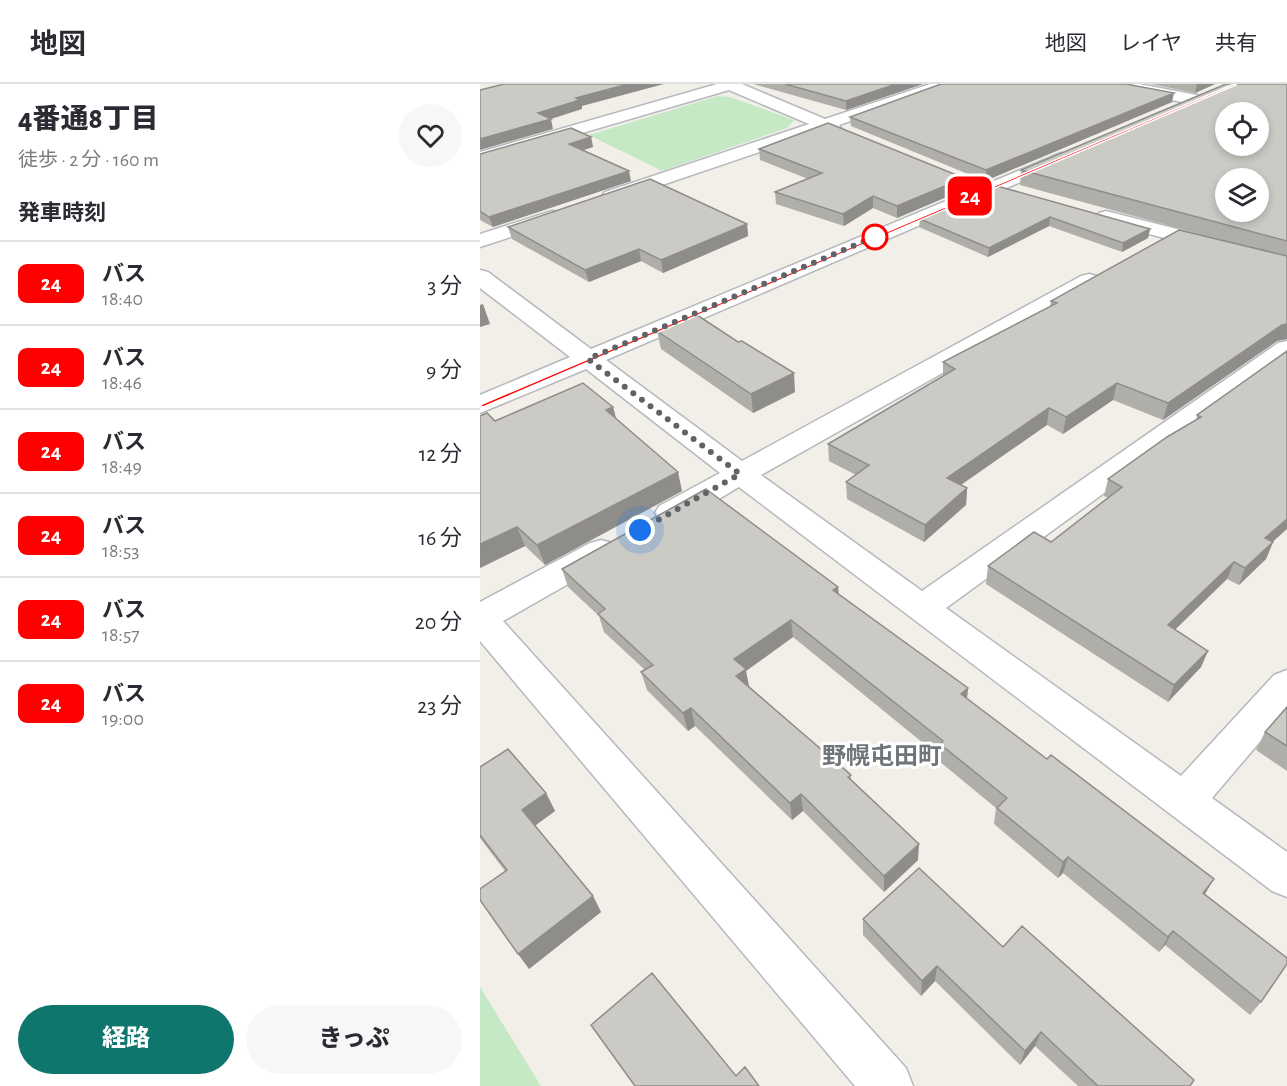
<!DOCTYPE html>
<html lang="ja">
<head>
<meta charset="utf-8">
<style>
  :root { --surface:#fff; --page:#f7f7f7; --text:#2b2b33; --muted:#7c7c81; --line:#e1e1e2; --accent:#0f766e }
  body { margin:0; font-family:"Alegreya Sans","Noto Sans JP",sans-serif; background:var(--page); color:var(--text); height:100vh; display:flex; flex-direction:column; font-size:22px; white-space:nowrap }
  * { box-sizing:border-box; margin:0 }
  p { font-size:20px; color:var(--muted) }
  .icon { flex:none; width:33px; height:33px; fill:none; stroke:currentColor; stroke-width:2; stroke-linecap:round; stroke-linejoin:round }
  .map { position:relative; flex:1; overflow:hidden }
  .details { display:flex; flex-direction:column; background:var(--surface); width:480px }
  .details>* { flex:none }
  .badge { padding:0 12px; border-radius:9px; font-size:21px; line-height:39px }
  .buttons { position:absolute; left:735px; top:18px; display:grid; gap:12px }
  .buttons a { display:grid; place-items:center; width:54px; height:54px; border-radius:50%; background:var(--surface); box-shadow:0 3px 9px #0003; font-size:30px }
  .you { position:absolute; width:30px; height:30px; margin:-15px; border:4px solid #fff; border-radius:50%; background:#1a73e8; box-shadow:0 0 0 9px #1a73e833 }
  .map>.badge { position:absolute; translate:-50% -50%; box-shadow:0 0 0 3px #fff }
  h2 { padding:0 18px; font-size:22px; line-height:54px }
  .round { display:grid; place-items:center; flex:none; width:63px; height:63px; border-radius:32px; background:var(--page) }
  .summary { display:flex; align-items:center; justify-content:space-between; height:102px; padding:0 18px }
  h1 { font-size:28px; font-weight:800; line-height:45px }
  .cta { display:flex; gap:12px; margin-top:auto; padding:12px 18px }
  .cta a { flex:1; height:69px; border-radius:36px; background:var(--accent); color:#fff; font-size:24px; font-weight:800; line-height:69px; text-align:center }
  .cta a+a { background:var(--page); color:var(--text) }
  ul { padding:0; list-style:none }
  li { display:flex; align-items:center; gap:18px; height:84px; padding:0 18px; border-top:2px solid var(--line) }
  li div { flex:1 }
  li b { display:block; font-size:22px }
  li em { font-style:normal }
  li .badge { min-width:66px; font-weight:700; text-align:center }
  header { display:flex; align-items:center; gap:36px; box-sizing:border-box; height:84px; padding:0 30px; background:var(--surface); border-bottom:2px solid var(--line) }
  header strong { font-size:28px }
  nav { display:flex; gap:33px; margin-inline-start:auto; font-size:21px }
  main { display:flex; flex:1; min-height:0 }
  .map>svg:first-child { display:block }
  .green { fill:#c5e8c5 }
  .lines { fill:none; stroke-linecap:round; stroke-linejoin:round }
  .minor-casing { stroke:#b5b8bc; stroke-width:3 }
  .minor { fill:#fff; fill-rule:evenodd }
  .wall { fill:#afaea9 }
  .shaded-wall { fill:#8f8d8a }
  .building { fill:#cccac5; stroke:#8f8d8a; stroke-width:1.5; fill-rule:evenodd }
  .line { fill:#f00; stroke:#fff; stroke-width:1.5 }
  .walk { stroke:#5f6368; stroke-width:6; stroke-dasharray:0 10.8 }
  .stop-dot { fill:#fff; stroke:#f00; stroke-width:3 }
  .labels { text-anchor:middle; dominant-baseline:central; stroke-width:6; stroke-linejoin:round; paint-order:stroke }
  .quarter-label { font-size:24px; font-weight:bold; fill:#70757a; stroke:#fff }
</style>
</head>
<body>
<header>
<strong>地図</strong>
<nav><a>地図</a><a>レイヤ</a><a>共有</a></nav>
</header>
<main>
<section class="details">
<div class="summary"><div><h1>4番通8丁目</h1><p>徒歩 · 2 分 · 160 m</p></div><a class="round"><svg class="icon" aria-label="heart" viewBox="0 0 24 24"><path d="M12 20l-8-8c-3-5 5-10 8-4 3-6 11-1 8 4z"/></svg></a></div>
<h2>発車時刻</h2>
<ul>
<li><span class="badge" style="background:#f00;color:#fff">24</span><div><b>バス</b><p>18:40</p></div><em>3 分</em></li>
<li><span class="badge" style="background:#f00;color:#fff">24</span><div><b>バス</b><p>18:46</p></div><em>9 分</em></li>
<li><span class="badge" style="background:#f00;color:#fff">24</span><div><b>バス</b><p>18:49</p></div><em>12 分</em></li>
<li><span class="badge" style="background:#f00;color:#fff">24</span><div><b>バス</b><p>18:53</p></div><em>16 分</em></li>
<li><span class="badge" style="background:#f00;color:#fff">24</span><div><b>バス</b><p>18:57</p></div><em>20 分</em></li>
<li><span class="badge" style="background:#f00;color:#fff">24</span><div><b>バス</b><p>19:00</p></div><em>23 分</em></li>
</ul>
<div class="cta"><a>経路</a><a>きっぷ</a></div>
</section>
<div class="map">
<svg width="807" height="1002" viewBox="0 0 807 1002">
  <rect width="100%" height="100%" fill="#f1efe8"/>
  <!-- green -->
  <path class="green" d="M 238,12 L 250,13 L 314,36 L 307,44 L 182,87 L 109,51 Z
    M 0,903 L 61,1002 L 0,1002 Z"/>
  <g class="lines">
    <!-- minor casing -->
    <g class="minor-casing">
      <path id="minor" d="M 237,0 L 262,0 L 345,35 L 450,0 L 473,0 L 470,3 L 359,41 L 361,44 L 359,48 L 353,49 L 344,46 L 132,118 L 125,116 L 122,112 L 125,108 L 329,40 L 249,6 L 0,79 L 0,68 Z
        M 627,0 L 659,0 L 717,11 L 725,16 L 717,21 L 635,5 Z
        M 581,69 L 587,70 L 590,74 L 587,78 L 126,276 L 262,377 L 601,192 L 609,190 L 617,192 L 620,197 L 617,202 L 281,391 L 442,507 L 798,259 L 807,257 L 807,276 L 466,524 L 701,692 L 794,591 L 807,586 L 807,626 L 732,714 L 807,768 L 807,813 L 792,807 L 259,403 C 237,415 203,443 179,436 L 175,429 L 179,422 L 240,389 L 106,285 L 0,329 L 0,311 L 90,273 L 0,204 L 0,186 L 8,188 L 111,265 Z
        M 72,127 L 79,129 L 82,133 L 79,137 L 0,163 L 0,150 Z
        M 626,127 L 807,173 L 807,186 L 619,137 L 616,133 L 619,129 Z
        M 121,456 L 132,459 L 137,467 L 132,475 L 23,537 L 426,984 L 433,1002 L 375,1002 L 0,557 L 0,518 L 110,459 Z"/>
    </g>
    <!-- minor -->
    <use href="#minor" class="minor"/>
  </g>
  <!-- wall -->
  <path class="wall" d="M 273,0 L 443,0 L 366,26 Z
    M 671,0 L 735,0 L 715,9 Z
    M 807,0 L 807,255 L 797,257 L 683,336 L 633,316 L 583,350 L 567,341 L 481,401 L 487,404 L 486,421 L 444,458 L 367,415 L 366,398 L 376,391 L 349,377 L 348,360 L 463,292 L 463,278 L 570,223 L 571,217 L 764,162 L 540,101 L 541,86 Z
    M 692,18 L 505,97 L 371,42 L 370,33 Z
    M 111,53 L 113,63 L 103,66 L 151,97 L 13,143 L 0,136 L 0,70 Z
    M 279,65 L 483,106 L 417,134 L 393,124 L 364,142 L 296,120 L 295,108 L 328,95 L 280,76 Z
    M 517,102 L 670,145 L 668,154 L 642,168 L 569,142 L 508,173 L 439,143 L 440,135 Z
    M 267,140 L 268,152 L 183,189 L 161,177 L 109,198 L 32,155 L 28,143 Z
    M 177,247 L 258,258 L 315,308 L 273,329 L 181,265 Z
    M 807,267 L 793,458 L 786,475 L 759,501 L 747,495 L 695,546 L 728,567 L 721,583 L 688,618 L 506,500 L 508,482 L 571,458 L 628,414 L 624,412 L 628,395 L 716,336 L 717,331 Z
    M 133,323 L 136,334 L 202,407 L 65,481 L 45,462 L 0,484 L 0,332 L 15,337 Z
    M 82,485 L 358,503 L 359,510 L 488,604 L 487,615 L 725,810 L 781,918 L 770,931 L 685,861 L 679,868 L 583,789 L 578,794 L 514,740 L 516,724 L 459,677 L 459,672 L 313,553 L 266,587 L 269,602 L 371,691 L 371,697 L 438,776 L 404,808 L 323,727 L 312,736 L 215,642 L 208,647 L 167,606 L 161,588 L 165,586 L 124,548 L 119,532 L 88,503 Z
    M 807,623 L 807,687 L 776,666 L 785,648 Z
    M 0,683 L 66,709 L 75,727 L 55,741 L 113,812 L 121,828 L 49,885 L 25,787 L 0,754 Z
    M 383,835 L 523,863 L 710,1002 L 598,1002 L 555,962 L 540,981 L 455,897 L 441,912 L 383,851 Z"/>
  <!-- shaded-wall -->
  <path class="shaded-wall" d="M 148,0 L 184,0 L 102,22 L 102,25 L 71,35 L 73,45 L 0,66 L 0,55 L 58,29 L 96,14 Z
    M 416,0 L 443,0 L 366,26 L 366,17 Z
    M 717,0 L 735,0 L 715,9 Z
    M 694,9 L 692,18 L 505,97 L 506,86 Z
    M 111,53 L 113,63 L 92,70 L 89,60 Z
    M 149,87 L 151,97 L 13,143 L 9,133 Z
    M 484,94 L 483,106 L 417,134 L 417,122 Z
    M 393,112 L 393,124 L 364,142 L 363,130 Z
    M 570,133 L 569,142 L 508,173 L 509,164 Z
    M 267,140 L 268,152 L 183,189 L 181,176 Z
    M 670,145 L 668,154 L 642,168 L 643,159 Z
    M 159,165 L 161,177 L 109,198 L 105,186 Z
    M 3,220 L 10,240 L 0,243 L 0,221 Z
    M 807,240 L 807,255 L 797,257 L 683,336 L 688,319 L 802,241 Z
    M 314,289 L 315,308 L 273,329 L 271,310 Z
    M 637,299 L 633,316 L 583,350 L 586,333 Z
    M 133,323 L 138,342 L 126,326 Z
    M 569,324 L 567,341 L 466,411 L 467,394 Z
    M 198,388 L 202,407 L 65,481 L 57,461 Z
    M 487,404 L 486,421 L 444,458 L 445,441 Z
    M 807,435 L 807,445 L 778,471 L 785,454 Z
    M 37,443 L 45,462 L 0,484 L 0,460 Z
    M 793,458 L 786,475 L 759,501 L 765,484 Z
    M 754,478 L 747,495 L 682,558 L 688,541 Z
    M 358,503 L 359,521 L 353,506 Z
    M 311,536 L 313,553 L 266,587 L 269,603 L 260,609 L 254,575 Z
    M 728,567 L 721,583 L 688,618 L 694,601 Z
    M 488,604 L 486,622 L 481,610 Z
    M 211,624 L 215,642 L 208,647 L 203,629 Z
    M 66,709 L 75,727 L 52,744 L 42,726 Z
    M 321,710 L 323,727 L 312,736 L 310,719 Z
    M 439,760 L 438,776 L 404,808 L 404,792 Z
    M 588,773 L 583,789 L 578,794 L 583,778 Z
    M 734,795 L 725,810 L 723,809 Z
    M 113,812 L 121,828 L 49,885 L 38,870 Z
    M 693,847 L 685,861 L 679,868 L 688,853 Z
    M 457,882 L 455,897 L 441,912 L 442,897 Z
    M 561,948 L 555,962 L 540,981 L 545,967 Z"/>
  <!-- building -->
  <path class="building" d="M 24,0 L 148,0 L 96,14 L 100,16 L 58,29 L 71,35 L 0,55 L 0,6 Z
    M 305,0 L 416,0 L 366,17 Z
    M 461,0 L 646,0 L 694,9 L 506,86 L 370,33 Z
    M 746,0 L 807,0 L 807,157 L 541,86 ZM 746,28 L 778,28 L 778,62 L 746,62 ZM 746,94 L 778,94 L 778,128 L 746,128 Z
    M 348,39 L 484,94 L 417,122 L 393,112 L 363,130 L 295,108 L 342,89 L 279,65 Z
    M 91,44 L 111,53 L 89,60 L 149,87 L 9,133 L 0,127 L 0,70 Z
    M 170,95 L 267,140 L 181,176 L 159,165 L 105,186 L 28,143 Z
    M 517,102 L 670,145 L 643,159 L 570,133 L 509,164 L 440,135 Z
    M 699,146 L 807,172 L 807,240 L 802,241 L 688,319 L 637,299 L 586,333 L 569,324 L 467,394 L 487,404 L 445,441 L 366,398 L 389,381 L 348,360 L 475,285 L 463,278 L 577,219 L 571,217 Z
    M 217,231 L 258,258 L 262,257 L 314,289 L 271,310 L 177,247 Z
    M 807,267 L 807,435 L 785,454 L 793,458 L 765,484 L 754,478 L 688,541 L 728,567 L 694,601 L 508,482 L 554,448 L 571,458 L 642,403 L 628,395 L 687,353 L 721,333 L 717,331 Z
    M 103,299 L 133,323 L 126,326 L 198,388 L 57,461 L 37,443 L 0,460 L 0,332 L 7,329 L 15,337 Z
    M 226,405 L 358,503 L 353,506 L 488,604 L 481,610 L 567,675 L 571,671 L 734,795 L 723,809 L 807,874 L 807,880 L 781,918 L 693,847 L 688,853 L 588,773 L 583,778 L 517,724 L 527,714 L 460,660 L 463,657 L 311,536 L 254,575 L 266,585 L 256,592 L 371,691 L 368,693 L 439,760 L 404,792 L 321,710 L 310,719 L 211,624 L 203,629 L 161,588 L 173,581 L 118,530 L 125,525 L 82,485 Z
    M 807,623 L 807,662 L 785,648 Z
    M 28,665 L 66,709 L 42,726 L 113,812 L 38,870 L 0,816 L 0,805 L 27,786 L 0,751 L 0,683 Z
    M 439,784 L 523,863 L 542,842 L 714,996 L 710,1002 L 618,1002 L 561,948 L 545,967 L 457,882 L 442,897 L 383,835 Z
    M 172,889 L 256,992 L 265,983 L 279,1002 L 155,1002 L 111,941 Z"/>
  <!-- line -->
  <path class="line" d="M 754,0 L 756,1 L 3,323 L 0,321 Z"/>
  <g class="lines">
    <!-- walk -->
    <path class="walk" d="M 160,446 L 260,390 L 108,275 L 401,150 L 395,153"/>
  </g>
  <!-- markers -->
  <circle class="stop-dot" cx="395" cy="153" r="12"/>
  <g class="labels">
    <!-- quarter labels -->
    <g class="quarter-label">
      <text x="402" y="673">野幌屯田町</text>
    </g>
  </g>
</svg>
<div class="buttons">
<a><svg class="icon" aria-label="locate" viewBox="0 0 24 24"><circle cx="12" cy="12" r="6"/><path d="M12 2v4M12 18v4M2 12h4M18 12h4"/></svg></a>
<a><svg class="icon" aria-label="layers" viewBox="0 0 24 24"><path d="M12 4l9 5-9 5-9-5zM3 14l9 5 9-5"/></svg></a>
</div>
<div class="you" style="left:160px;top:446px"></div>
<b class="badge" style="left:490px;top:112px;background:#f00;color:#fff">24</b>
</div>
</main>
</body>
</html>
